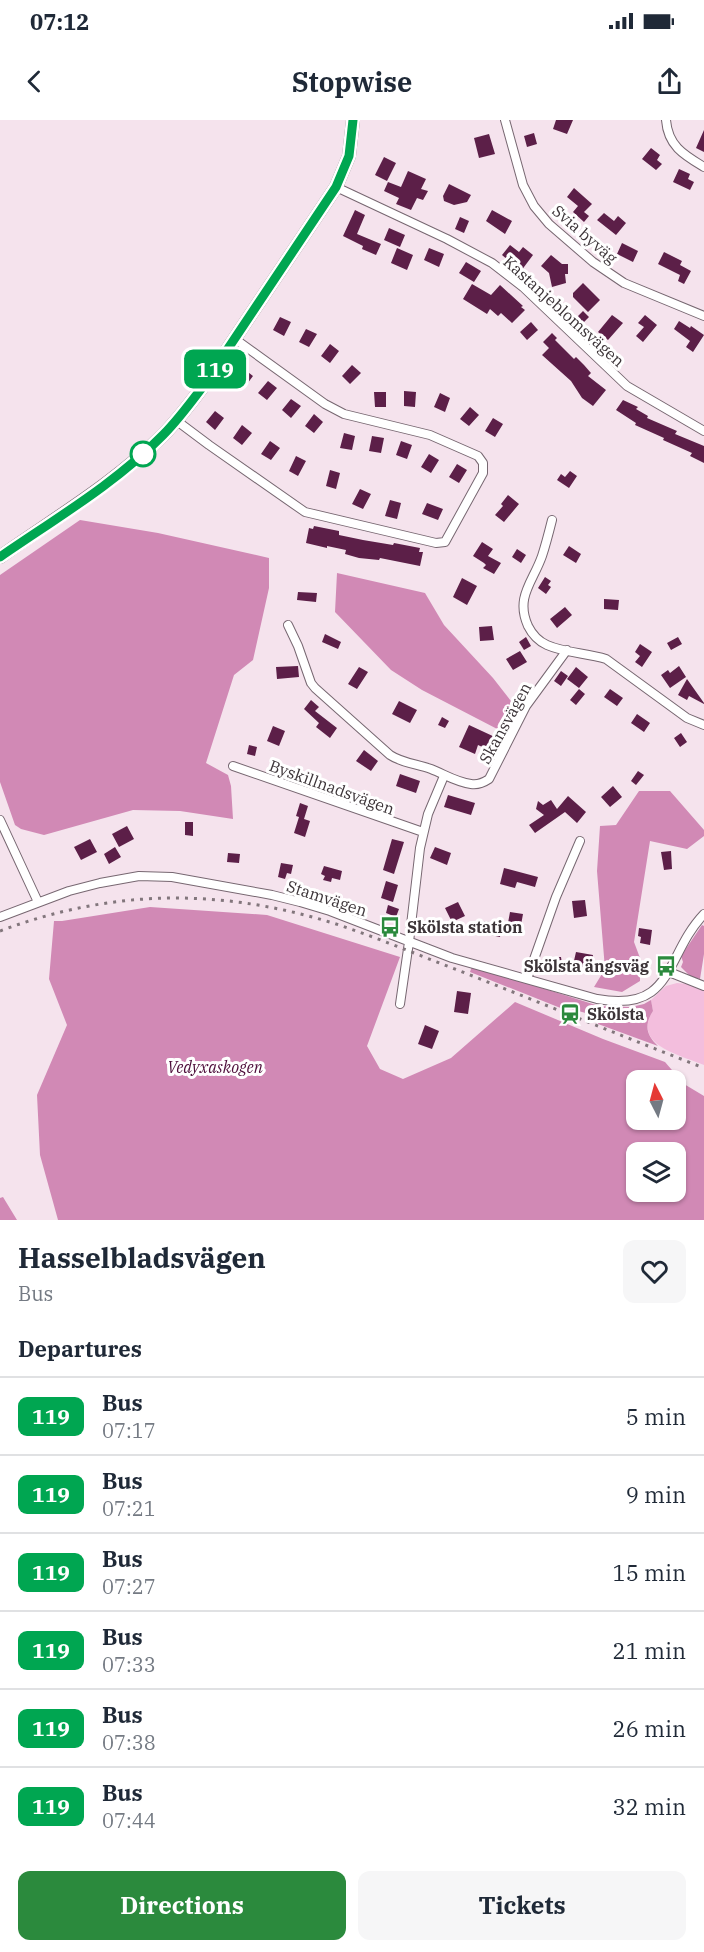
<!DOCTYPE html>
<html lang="en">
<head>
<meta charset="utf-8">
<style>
  :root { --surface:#fff; --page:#f6f6f7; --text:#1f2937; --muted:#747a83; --line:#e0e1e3; --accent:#2b8a3d }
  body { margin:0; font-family:"IBM Plex Serif",serif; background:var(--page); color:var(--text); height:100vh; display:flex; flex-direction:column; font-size:22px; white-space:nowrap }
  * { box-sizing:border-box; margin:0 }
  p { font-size:20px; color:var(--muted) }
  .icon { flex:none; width:33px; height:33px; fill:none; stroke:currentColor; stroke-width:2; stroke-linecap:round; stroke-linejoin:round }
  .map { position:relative; height:1100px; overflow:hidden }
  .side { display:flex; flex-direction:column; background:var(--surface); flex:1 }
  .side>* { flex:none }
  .badge { padding:0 12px; border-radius:9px; font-size:21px; line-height:39px }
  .needle { width:39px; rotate:354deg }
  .fabs { position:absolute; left:626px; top:950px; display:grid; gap:12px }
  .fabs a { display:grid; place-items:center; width:60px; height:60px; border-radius:12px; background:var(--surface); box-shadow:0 2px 4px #0004; font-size:30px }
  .map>.badge { position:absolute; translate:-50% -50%; box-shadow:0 0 0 3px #fff }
  h2 { padding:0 18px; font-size:22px; line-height:54px }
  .round { display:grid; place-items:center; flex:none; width:63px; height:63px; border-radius:12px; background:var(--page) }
  .summary { display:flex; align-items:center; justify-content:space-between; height:102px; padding:0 18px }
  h1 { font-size:28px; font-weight:700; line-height:45px }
  .action { display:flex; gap:12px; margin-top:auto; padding:12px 18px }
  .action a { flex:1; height:69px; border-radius:12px; background:var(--accent); color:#fff; font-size:24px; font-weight:700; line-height:69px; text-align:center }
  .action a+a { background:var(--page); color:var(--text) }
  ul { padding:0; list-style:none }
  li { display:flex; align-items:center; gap:18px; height:78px; padding:0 18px; border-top:2px solid var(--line) }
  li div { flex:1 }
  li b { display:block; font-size:22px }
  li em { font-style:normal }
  li .badge { min-width:66px; font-weight:700; text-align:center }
  .status { display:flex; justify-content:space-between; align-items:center; height:42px; padding:0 30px; background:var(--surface); direction:ltr }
  .status svg { height:16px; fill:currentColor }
  header { display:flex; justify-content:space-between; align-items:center; height:78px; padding:0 18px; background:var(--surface); font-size:27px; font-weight:700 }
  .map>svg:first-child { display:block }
  .green { fill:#f3bedd }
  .forest { fill:#d189b5; fill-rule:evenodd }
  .building { fill:#5c1f48 }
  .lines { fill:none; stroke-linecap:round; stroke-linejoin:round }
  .street-casing { stroke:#776771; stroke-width:10 }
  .secondary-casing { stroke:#776771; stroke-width:14 }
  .street { stroke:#fff; stroke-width:8 }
  .secondary { stroke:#fff; stroke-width:10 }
  .rail { stroke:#82767c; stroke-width:3; stroke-dasharray:3 6; stroke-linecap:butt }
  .line-casing { stroke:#fff; stroke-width:14 }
  .line { stroke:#00a651; stroke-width:9 }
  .stop-dot { fill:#fff; stroke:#00a651; stroke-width:3 }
  .labels { text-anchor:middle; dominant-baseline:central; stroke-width:6; stroke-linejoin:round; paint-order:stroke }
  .street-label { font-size:16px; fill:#3c3438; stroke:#fff }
  .poi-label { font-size:16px; font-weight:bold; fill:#3c3438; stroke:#fff; text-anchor:start }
  .park-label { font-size:16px; font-style:italic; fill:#4d0d3a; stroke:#fff }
</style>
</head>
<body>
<div class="status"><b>07:12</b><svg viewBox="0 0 49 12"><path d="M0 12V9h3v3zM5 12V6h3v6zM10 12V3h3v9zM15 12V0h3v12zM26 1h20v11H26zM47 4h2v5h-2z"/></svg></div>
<header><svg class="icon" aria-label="back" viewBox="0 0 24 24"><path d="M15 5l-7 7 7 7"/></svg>Stopwise<svg class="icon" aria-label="share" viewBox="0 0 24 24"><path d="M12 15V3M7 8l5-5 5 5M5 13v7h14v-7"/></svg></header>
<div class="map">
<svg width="704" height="1100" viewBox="0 0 704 1100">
  <rect width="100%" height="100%" fill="#f5e3ed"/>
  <!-- green -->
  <path class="green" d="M 677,863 L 687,864 L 704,869 L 704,945 C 681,935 631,925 653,891 L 651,880 L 666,866 Z"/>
  <!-- forest -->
  <path class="forest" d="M 80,400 L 158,413 L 269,438 L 269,468 L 253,540 L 234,555 L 206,643 L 228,655 L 231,666 L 233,699 L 180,691 L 133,690 L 44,715 L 21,709 L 15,705 L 0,662 L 0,455 Z
    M 337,453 L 425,473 L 444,505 L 493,558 L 514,585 L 503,612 L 422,570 L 391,550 L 335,492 Z
    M 639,671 L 670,671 L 704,710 L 704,716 L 687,729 L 650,721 L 634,822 L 640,838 L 640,861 L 622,872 L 594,867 L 605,849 L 597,751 L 600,706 L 616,705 Z
    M 150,787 L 267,795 L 400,837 L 367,926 L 380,949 L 403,959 L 451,938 L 515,882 L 603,919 L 665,942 L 684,964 L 704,976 L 704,1100 L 58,1100 L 40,1035 L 37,975 L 67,905 L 49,859 L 54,801 L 62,801 ZM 636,960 L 675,960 L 675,999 L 636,999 ZM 636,1032 L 675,1032 L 675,1071 L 636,1071 Z
    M 702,805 L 704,806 L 704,834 L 700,859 L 691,857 L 681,847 L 683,842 L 681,836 Z
    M 472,846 L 599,886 L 631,887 L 644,884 L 651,880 L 653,891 C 644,905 646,915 658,926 L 598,904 L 600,897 L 564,887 L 563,889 L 470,852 Z
    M 3,1077 L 17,1100 L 0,1100 L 0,1078 Z"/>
  <!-- building -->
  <path class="building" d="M 556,0 L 573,0 L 567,14 L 553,9 Z
    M 704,10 L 704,32 L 696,28 Z
    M 534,13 L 537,24 L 527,27 L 524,16 Z
    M 489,14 L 495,34 L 479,38 L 474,18 Z
    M 651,28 L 660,35 L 657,40 L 662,44 L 656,50 L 642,39 Z
    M 384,37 L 396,43 L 387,61 L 375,55 Z
    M 679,49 L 690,54 L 688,59 L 694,62 L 690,70 L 673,62 Z
    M 408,51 L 426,59 L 421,69 L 428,71 L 423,80 L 417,78 L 411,90 L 396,84 L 399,78 L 384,71 L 388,62 L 401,67 Z
    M 449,64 L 471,75 L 467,82 L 454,85 L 444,81 L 443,76 Z
    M 574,68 L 592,84 L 584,92 L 589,96 L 584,102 L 573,92 L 578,86 L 567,77 Z
    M 355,90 L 365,95 L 357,114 L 381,124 L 376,135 L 362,129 L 363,126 L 343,116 Z
    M 492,90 L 512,101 L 505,114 L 486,101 Z
    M 604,93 L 614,101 L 618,96 L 626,103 L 616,115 L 597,100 Z
    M 460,97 L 469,101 L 464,113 L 455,109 Z
    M 389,108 L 405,115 L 400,127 L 384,120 Z
    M 622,123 L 638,131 L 633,142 L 617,134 Z
    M 510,125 L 519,132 L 523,127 L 533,135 L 521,151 L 502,135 Z
    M 397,128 L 413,135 L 407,150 L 391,143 Z
    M 429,128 L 444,134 L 439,147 L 424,140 Z
    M 664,132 L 682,141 L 680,145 L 691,151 L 684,164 L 678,161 L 680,155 L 658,144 Z
    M 551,135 L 562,144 L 568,144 L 568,154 L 565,154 L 566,163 L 552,167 L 549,153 L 541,146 Z
    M 466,142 L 481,151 L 474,162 L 459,153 Z
    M 583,163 L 600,180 L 588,192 L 573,177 L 573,173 Z
    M 472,164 L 491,175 L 500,165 L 523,186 L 521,187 L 525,190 L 512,203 L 501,193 L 498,196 L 490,189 L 487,194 L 463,179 Z
    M 583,191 L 589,197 L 580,206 L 574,200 Z
    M 612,195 L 623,203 L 608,220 L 598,212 Z
    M 645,195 L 657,205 L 643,222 L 636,216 L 644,207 L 638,203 Z
    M 280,197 L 291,202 L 284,216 L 273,210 Z
    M 679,201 L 690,208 L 691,206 L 704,215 L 693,232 L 686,227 L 690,221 L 674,209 Z
    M 531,202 L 538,210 L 527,220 L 520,212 Z
    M 306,209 L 317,214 L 309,227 L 299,222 Z
    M 552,213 L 557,218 L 555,220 L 574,239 L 576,237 L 584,245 L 591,253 L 588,256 L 606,270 L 593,286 L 582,278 L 571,261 L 542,235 L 549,228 L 543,222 Z
    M 330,224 L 339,231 L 330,243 L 321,236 Z
    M 352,245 L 361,253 L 350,264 L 342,256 Z
    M 244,249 L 253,256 L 244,268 L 235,261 Z
    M 268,261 L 277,268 L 267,280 L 258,273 Z
    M 404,271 L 416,272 L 415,287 L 404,286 Z
    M 374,272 L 386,272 L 386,287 L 375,287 Z
    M 440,273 L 450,278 L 445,292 L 434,287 Z
    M 291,279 L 301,286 L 291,298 L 282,290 Z
    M 623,280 L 638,287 L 636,289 L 648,296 L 647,298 L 677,311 L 675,314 L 704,326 L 704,343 L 690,336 L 692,333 L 663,320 L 664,318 L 635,305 L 636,303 L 616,290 Z
    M 470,287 L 479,295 L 469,306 L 460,299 Z
    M 215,291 L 224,298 L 215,310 L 206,302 Z
    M 314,294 L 323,302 L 314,313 L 305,306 Z
    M 493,298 L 503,304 L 495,317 L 485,311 Z
    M 242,305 L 252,313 L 242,325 L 233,318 Z
    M 344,313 L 355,316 L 352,330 L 340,328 Z
    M 372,316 L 384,318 L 381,333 L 369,331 Z
    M 270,321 L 280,328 L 271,340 L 261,334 Z
    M 401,321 L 412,325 L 407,339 L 396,335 Z
    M 429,334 L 439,340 L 431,353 L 421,347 Z
    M 296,336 L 306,341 L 298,356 L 289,351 Z
    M 457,344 L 467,350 L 459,363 L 449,357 Z
    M 330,350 L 340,353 L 336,369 L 326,366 Z
    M 570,351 L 577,356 L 569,368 L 557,360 L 561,354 L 565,357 Z
    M 360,369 L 371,374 L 363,389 L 352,384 Z
    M 508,375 L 519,384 L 504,402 L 495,395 L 503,386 L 501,384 Z
    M 390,380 L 401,383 L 397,399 L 385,396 Z
    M 427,383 L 443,389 L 438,400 L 422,394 Z
    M 314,406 L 339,411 L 339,415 L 363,420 L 393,425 L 394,423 L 420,428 L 419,432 L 423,432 L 420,446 L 380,438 L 379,440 L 359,438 L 345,434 L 346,430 L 327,426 L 327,428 L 306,423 L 309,408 L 313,409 Z
    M 482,422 L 493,429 L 488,436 L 501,443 L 494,454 L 483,448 L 486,445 L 484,443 L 473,436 Z
    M 569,426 L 581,434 L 576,443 L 563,435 Z
    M 517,429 L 526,435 L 521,443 L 512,437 Z
    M 545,457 L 551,461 L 548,465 L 551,467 L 546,474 L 538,468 Z
    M 462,458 L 477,466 L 467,485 L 453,477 Z
    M 298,472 L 317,473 L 316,482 L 297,480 Z
    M 604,479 L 619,480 L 618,490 L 604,489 Z
    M 565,487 L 572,495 L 557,508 L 550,499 Z
    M 492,506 L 494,520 L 480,521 L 479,507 Z
    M 325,514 L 341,522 L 338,529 L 322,522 Z
    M 526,517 L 531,526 L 524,530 L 519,522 Z
    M 678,517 L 682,524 L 671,530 L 667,523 Z
    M 640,524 L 652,532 L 642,547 L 635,542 L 640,536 L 635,532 Z
    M 520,531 L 527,542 L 513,550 L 506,539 Z
    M 298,546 L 299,557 L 277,559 L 276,547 Z
    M 679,546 L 686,557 L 670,568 L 661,555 L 668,550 L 670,553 Z
    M 359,547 L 368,552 L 357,569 L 348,564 Z
    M 576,547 L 588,557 L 579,568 L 567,559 Z
    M 561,551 L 568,556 L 561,566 L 554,561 Z
    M 687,559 L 704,583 L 704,584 L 689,576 L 687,580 L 678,575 Z
    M 579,569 L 585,574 L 576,585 L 570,580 Z
    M 610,569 L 623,578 L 617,586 L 604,577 Z
    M 311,580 L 319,587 L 315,591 L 337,608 L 330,618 L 316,607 L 319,603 L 304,589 Z
    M 399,581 L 417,590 L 410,603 L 392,594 Z
    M 637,594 L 650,603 L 644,612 L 631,603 Z
    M 442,597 L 449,601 L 445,608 L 438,605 Z
    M 469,605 L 497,618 L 491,631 L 478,625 L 475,634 L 459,627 Z
    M 273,606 L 285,611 L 279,626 L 267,621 Z
    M 681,613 L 687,622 L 680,627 L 674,618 Z
    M 249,625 L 257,627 L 255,636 L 247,634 Z
    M 364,630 L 378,641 L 371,651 L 356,641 Z
    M 638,651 L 644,655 L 636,665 L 631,661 Z
    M 400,654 L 420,661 L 416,673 L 396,666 Z
    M 613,666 L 622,677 L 610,687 L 601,677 Z
    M 448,675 L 475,683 L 471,695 L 444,687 Z
    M 568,676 L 586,692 L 577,703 L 565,692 L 535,713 L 529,705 L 544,695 L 536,689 L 538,681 L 543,685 L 551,680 L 557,689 Z
    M 300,683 L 308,686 L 304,699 L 310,701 L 305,717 L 294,713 L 299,697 L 296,696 Z
    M 185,702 L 193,702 L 193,716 L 185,715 Z
    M 127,706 L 134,719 L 119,727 L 112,714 Z
    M 90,719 L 97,732 L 81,740 L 74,727 Z
    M 392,719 L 404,722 L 394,754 L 383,750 Z
    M 115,727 L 121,737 L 109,744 L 104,734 Z
    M 435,727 L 451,733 L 447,745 L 430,738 Z
    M 671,731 L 672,749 L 664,750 L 661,732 Z
    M 228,733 L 240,734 L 239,743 L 227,742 Z
    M 281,743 L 293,745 L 291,754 L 287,753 L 285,759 L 278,757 Z
    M 324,746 L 342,751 L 340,760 L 332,758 L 331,762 L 323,760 L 325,756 L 321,754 Z
    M 504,748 L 538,757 L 535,767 L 517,762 L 515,768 L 500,764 Z
    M 386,761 L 398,765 L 393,782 L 381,778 Z
    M 585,780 L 587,796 L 574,798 L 572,781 Z
    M 458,782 L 465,796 L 452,802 L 445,788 Z
    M 388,785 L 399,789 L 396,797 L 386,793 Z
    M 510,792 L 523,794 L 521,805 L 508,803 Z
    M 484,801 L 502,804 L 500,817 L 481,813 Z
    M 639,808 L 652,810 L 650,825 L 640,823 L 641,817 L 638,816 Z
    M 576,832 L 593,835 L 591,849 L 573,845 Z
    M 551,837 L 561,837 L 562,844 L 551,845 Z
    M 457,871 L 471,873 L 468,894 L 454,892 Z
    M 425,905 L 439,911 L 432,929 L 418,924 Z"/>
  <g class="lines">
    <!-- street casing -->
    <g class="street-casing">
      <path id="street" d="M 505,0 L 523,65 L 534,86 L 549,104 L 593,142 L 624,163 L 704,196
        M 666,0 C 668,26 684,35 704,47
        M 336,67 L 447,119 L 492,143 L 523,167 L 627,266 L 704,311
        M 177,301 L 209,325 L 305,392 L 436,423 L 445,422 L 483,353 L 483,343 L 478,336 L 430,315 L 344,294 L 325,284 L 235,219
        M 552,400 C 549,412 546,424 542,436 C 533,462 515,477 528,506 C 532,514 538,521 547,525 C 565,533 587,533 606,539 L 687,598 L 704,605
        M 288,505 L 298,526 L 311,563 L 315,568 L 390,635 C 402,643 417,644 431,649 C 444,654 456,662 471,664 C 477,665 483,663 489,659 L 526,586 L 567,530
        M 233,646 L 423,712
        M 0,700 L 38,782
        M 0,797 L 69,771 L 100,763 L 139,756 L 172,757 L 272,775 L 300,782 L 330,791 L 452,838 L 597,879 C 675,893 664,836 704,794
        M 669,852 L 704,866
        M 527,859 L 556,777 L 580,721
        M 400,884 L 409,822 L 420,728 L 428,694 L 444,656"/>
    </g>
    <!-- secondary casing -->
    <g class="secondary-casing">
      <path id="secondary" d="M 0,437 C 55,398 115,363 163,315 C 177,301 189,285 201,269 L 336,67 L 349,36 L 353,0"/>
    </g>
    <!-- street -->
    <use href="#street" class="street"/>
    <!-- secondary -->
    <use href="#secondary" class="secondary"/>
    <!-- rail -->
    <path class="rail" d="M 0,811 C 112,769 219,768 333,803 C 376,817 418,835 460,851 C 541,883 622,916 704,948"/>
  </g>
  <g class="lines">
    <!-- line casing -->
    <g class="line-casing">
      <path id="line" d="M 0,437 C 55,399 116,363 163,315 C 177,301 189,285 201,269 L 336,67 L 349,36 L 353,0"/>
    </g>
    <!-- line -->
    <use href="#line" class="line"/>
  </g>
  <!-- icons -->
  <defs>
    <g id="bus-bare" transform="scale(1.62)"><path d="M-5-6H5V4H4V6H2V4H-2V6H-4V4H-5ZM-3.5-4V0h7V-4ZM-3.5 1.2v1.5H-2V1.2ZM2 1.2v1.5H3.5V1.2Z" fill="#2b8a3d" stroke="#fff" stroke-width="2.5" paint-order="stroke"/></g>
    <g id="station-bare" transform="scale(1.62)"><path d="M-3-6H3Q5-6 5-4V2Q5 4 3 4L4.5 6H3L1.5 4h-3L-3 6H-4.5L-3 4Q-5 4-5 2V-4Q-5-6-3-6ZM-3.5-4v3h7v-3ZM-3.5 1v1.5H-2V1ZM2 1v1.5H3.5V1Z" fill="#2b8a3d" stroke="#fff" stroke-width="2.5" paint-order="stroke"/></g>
  </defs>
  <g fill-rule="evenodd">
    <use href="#bus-bare" x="390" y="807"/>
    <use href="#bus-bare" x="666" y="846"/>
    <use href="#station-bare" x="570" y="894"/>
  </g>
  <!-- markers -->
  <circle class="stop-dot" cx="143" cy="334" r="12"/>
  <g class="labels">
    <!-- street labels -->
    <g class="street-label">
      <text transform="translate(585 114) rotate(41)">Svia byväg</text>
      <text transform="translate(564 191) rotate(42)">Kastanjeblomsvägen</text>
      <text transform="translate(505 603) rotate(-61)">Skansvägen</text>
      <text transform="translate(332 667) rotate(20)">Byskillnadsvägen</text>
      <text transform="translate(327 778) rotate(18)">Stamvägen</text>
    </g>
    <!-- poi labels -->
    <g class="poi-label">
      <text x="407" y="807">Skölsta station</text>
      <text x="649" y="846" text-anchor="end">Skölsta ängsväg</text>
      <text x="587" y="894">Skölsta</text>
    </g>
    <!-- park labels -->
    <g class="park-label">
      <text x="215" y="947">Vedyxaskogen</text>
    </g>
  </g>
</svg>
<div class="fabs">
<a><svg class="needle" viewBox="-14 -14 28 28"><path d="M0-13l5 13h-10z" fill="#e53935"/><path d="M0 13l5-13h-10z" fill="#747a83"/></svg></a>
<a><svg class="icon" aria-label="layers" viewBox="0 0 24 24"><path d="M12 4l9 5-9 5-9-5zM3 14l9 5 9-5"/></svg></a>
</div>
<b class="badge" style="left:215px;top:249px;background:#00a651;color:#fff">119</b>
</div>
<section class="side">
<div class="summary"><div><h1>Hasselbladsvägen</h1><p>Bus</p></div><a class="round"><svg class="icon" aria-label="heart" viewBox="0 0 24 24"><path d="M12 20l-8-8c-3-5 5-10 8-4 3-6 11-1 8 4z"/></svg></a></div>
<h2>Departures</h2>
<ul>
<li><span class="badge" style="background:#00a651;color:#fff">119</span><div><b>Bus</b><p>07:17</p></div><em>5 min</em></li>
<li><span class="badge" style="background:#00a651;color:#fff">119</span><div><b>Bus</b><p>07:21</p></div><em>9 min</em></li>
<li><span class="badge" style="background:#00a651;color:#fff">119</span><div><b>Bus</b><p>07:27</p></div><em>15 min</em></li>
<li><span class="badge" style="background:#00a651;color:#fff">119</span><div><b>Bus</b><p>07:33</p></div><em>21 min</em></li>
<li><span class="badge" style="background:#00a651;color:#fff">119</span><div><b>Bus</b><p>07:38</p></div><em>26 min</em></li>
<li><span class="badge" style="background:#00a651;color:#fff">119</span><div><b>Bus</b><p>07:44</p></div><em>32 min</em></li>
</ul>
<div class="action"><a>Directions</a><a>Tickets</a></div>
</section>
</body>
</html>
